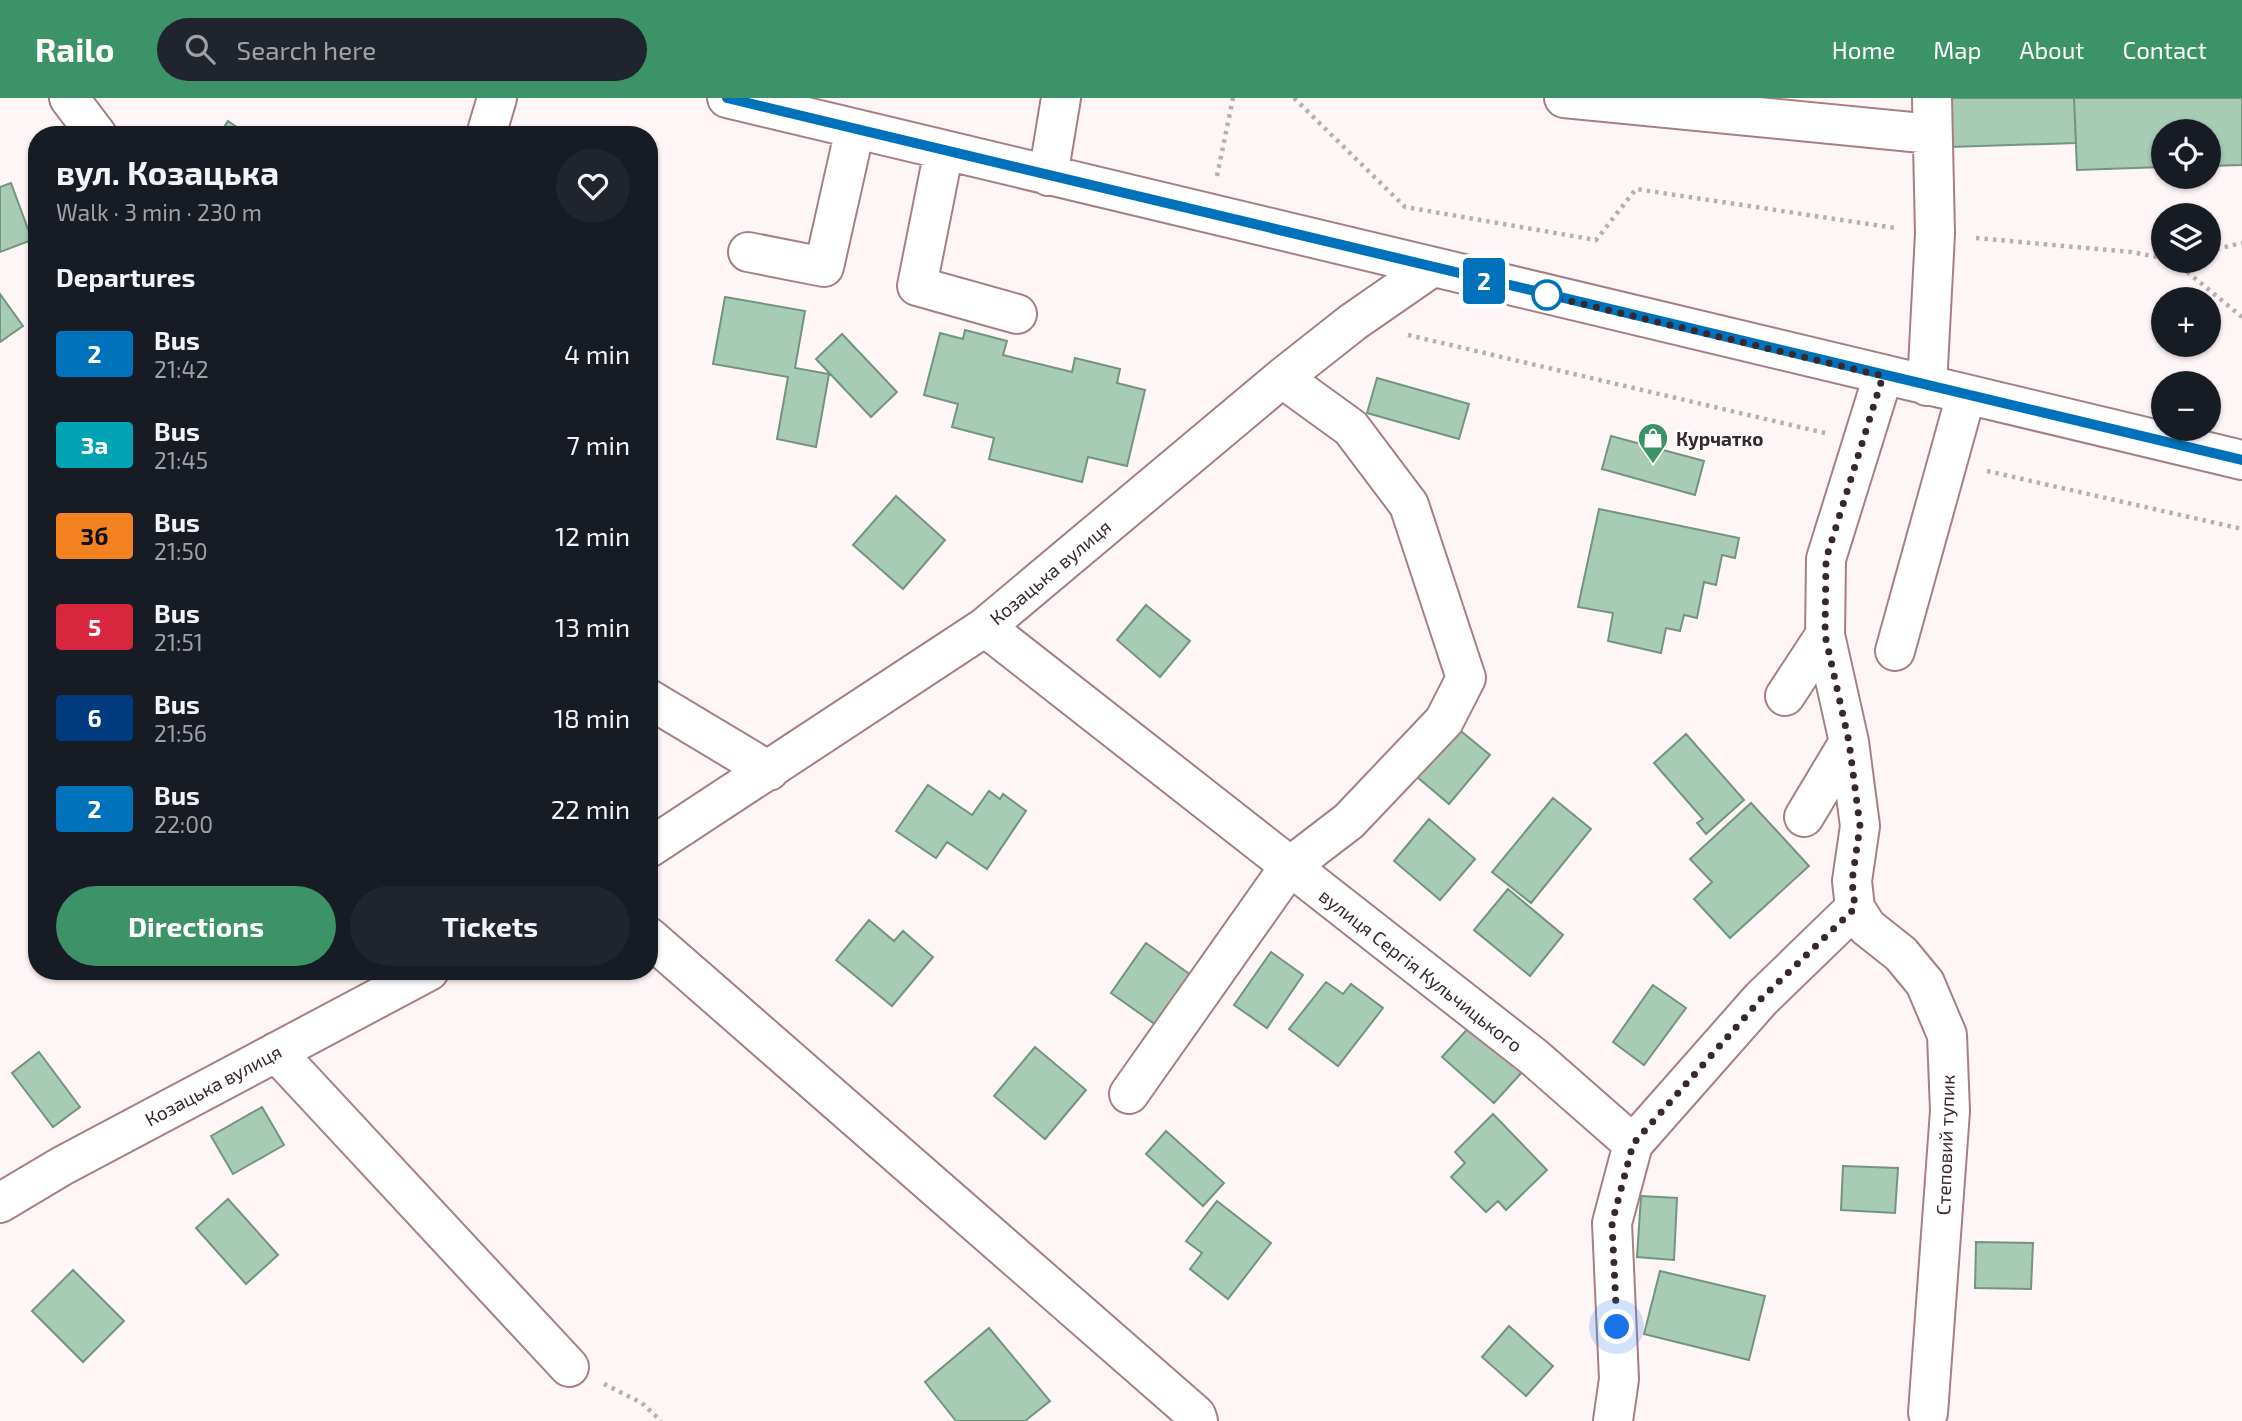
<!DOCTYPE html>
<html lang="en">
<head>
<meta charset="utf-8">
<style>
  :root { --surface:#171b24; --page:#20242c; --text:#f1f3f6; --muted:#9ea1a6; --accent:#3c9367 }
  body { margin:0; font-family:"Exo 2",sans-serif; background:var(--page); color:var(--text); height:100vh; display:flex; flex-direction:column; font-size:26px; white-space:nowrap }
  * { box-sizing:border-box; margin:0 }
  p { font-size:23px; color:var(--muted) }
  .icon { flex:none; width:38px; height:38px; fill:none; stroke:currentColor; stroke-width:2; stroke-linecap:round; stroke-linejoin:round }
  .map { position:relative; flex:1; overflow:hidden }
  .side { position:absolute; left:28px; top:28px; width:630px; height:854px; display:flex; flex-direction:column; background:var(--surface); border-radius:28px; box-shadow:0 2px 5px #0004 }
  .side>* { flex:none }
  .badge { padding:0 14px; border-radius:5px; font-size:24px; line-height:46px }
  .fabs { position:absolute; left:2151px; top:21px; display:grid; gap:14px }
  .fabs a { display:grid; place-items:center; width:70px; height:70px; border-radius:50%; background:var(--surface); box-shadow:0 2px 5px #0004; font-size:35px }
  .you { position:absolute; width:35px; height:35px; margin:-18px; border:5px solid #fff; border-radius:50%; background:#1a73e8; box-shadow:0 0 0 10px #1a73e833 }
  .map>.badge { position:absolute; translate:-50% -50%; box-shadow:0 0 0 4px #fff }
  h2 { padding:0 28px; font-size:26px; line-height:63px }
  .round { display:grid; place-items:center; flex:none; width:74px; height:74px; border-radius:37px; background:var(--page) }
  .headline { display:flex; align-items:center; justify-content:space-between; height:119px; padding:0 28px }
  h1 { font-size:33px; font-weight:700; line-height:52px }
  .action { display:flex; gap:14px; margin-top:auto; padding:14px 28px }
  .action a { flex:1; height:80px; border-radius:42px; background:var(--accent); color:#fff; font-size:28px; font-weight:700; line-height:80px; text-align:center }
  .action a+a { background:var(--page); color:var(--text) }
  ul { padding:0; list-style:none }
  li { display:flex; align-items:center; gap:21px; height:91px; padding:0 28px }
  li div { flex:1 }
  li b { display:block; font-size:26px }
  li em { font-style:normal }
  li .badge { min-width:77px; font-weight:700; text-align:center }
  header { display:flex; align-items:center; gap:42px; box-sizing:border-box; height:98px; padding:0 35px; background:var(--accent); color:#fff }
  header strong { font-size:33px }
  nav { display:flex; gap:38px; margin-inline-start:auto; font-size:24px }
  .search { width:490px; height:63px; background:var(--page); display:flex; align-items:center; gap:18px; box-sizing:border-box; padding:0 24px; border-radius:38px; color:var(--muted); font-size:26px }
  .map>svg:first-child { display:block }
  .building { fill:#a7cbb5; stroke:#729480; stroke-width:2 }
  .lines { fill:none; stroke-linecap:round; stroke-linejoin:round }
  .minor-casing { stroke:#a67f86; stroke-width:42 }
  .path { stroke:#b9adaf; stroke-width:4.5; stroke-dasharray:3.5 5; stroke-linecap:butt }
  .minor { stroke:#fff; stroke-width:38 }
  .line-casing { stroke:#fff; stroke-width:16 }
  .line { stroke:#0072bc; stroke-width:10 }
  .walk { stroke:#38282b; stroke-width:7; stroke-dasharray:0 12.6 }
  .stop-dot { fill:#fff; stroke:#0072bc; stroke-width:3.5 }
  .labels { text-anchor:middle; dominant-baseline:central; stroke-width:5; stroke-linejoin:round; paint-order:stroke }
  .poi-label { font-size:19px; font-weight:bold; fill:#38282b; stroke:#fff; text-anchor:start }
  .street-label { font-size:19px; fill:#38282b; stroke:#fff }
</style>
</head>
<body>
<header>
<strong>Railo</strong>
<div class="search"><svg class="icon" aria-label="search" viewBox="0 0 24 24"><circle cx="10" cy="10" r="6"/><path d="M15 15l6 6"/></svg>Search here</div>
<nav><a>Home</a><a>Map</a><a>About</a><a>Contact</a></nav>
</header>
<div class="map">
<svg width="2242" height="1323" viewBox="0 0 2242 1323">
  <rect width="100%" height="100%" fill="#fef5f6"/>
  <!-- building -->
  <path class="building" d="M 1948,0 L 2074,0 L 2076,45 L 1950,49 Z
    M 2074,0 L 2242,0 L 2242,67 L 2208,68 L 2208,33 L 2163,33 L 2163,69 L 2077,72 Z
    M 228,23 L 247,36 L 246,37 L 219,37 Z
    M 11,85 L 32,142 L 0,154 L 0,89 Z
    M 0,196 L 23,228 L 0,244 Z
    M 725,199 L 805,213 L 795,270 L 829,276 L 816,349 L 777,341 L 788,279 L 713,266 Z
    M 965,232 L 1007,243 L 1003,257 L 1072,274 L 1075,260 L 1120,271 L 1117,285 L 1145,292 L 1127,368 L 1088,359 L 1082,384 L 989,361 L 994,340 L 952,329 L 958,306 L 924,297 L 940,235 L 963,241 Z
    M 842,236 L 897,294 L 871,319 L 816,261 Z
    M 1377,280 L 1469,306 L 1459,341 L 1367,315 Z
    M 1611,338 L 1704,363 L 1695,397 L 1602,371 Z
    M 896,398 L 945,442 L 903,491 L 853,447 Z
    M 1599,411 L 1739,440 L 1735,460 L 1722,457 L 1716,487 L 1704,484 L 1697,520 L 1684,517 L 1680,533 L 1666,530 L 1661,555 L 1608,543 L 1613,515 L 1578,509 Z
    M 1146,507 L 1190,543 L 1160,579 L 1117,542 Z
    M 1456,629 L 1490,657 L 1449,706 L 1416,678 Z
    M 1686,636 L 1744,702 L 1706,736 L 1697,725 L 1703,721 L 1654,665 Z
    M 928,687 L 972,717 L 989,693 L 1000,701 L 1003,696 L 1026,713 L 987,771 L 947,744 L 936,760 L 896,733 Z
    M 1553,700 L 1591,731 L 1531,805 L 1492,774 Z
    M 1751,705 L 1809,768 L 1730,840 L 1694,801 L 1712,784 L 1690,761 Z
    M 1429,721 L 1475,761 L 1440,802 L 1394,763 Z
    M 1508,791 L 1563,837 L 1530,878 L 1474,832 Z
    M 869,822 L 894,843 L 903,833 L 933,859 L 892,908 L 836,862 Z
    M 1146,845 L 1191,877 L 1156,927 L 1111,895 Z
    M 1271,854 L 1303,877 L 1267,930 L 1234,907 Z
    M 1326,884 L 1343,896 L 1351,886 L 1383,910 L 1338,968 L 1289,931 Z
    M 1653,887 L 1686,910 L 1644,967 L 1613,944 Z
    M 1472,926 L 1523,973 L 1494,1005 L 1442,959 Z
    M 1035,949 L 1086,992 L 1045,1041 L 994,998 Z
    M 39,954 L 80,1009 L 53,1029 L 12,975 Z
    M 262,1009 L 284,1047 L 233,1076 L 211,1038 Z
    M 1493,1016 L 1547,1072 L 1506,1112 L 1498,1103 L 1486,1114 L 1451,1079 L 1465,1065 L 1455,1054 Z
    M 1166,1033 L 1224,1085 L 1203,1108 L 1146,1056 Z
    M 1843,1068 L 1898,1070 L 1895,1115 L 1841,1112 Z
    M 1641,1098 L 1677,1100 L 1674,1162 L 1637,1159 Z
    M 228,1101 L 278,1157 L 246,1186 L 196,1130 Z
    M 1217,1103 L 1271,1145 L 1228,1201 L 1190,1171 L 1202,1155 L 1186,1143 Z
    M 1976,1144 L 2033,1145 L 2031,1191 L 1975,1190 Z
    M 73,1172 L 124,1223 L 83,1264 L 32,1213 Z
    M 1660,1173 L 1765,1198 L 1749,1262 L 1644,1236 Z
    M 1509,1228 L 1553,1268 L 1526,1298 L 1482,1259 Z
    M 989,1230 L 1050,1303 L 1025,1323 L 956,1323 L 925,1284 Z"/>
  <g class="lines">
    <!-- minor casing -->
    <g class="minor-casing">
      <path id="minor" d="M 69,0 L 97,37
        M 727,0 L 2242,362
        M 1564,0 L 1932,36
        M 486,37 L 497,0
        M 944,52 L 917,188 L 1017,216
        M 1048,78 L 1061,0
        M 748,154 L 824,169 L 855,31
        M 1883,278 L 1826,461 L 1825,537 L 1849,644 L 1860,728 L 1852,783 L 1855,810 L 1867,829 L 1901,856 L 1925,885 L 1947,937 L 1950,1013 L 1928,1315
        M 1927,288 L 1935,136 L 1932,0
        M 985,529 L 1535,960 L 1633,1046 L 1612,1125 L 1619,1281 L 1613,1323
        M 1895,553 L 1966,297
        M 1785,598 L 1825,537
        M 649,601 L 769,673
        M 1804,719 L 1849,644
        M 649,750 L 985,529 L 1282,280 L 1353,224 L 1431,170
        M 649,839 L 1196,1317 L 1198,1323
        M 276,954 L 569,1269
        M 1129,996 L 1289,769 L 1349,723 L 1444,623 L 1466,580 L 1409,407 L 1351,330 L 1282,280
        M 1633,1046 L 1761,901 L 1855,810
        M 0,1105 L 62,1068 L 429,873"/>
    </g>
    <!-- path -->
    <path class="path" d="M 1294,0 L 1405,109 L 1596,142 L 1636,91 L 1895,130
      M 1217,78 L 1233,0
      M 1976,140 L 2131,154 L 2163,160
      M 2208,153 L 2242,145
      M 2174,163 L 2242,219
      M 1408,237 L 1825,335
      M 1987,373 L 2242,431
      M 604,1286 L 642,1305 L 661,1323"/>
    <!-- minor -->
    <use href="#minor" class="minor"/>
  </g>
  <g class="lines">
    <!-- line casing -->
    <g class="line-casing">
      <path id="line" d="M 727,0 L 2242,362"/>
    </g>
    <!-- line -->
    <use href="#line" class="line"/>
    <!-- walk -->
    <path class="walk" d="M 1547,197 L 1541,196 L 1883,278 L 1826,461 L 1825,537 L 1849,644 L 1860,728 L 1852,783 L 1855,810 L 1761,901 L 1633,1046 L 1612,1125 L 1617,1229"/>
  </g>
  <!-- icons -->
  <defs>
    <g id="shop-pin" transform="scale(1.575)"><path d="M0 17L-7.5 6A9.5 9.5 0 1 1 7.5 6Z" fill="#3c9367" stroke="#fff"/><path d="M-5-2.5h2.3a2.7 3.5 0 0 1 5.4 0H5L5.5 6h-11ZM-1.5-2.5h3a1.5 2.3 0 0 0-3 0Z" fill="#fff"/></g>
  </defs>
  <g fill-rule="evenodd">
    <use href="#shop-pin" x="1653" y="340"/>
  </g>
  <!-- markers -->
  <circle class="stop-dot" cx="1547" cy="197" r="14"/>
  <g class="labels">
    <!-- poi labels -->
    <g class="poi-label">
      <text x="1676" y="340">Курчатко</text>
    </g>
    <!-- street labels -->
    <g class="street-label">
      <text transform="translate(1050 474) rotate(-40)">Козацька вулиця</text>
      <text transform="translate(1421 872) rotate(38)">вулиця Сергія Кульчицького</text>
      <text transform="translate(213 987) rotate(-28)">Козацька вулиця</text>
      <text transform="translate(1945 1047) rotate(-88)">Степовий тупик</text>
    </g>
  </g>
</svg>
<div class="fabs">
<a><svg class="icon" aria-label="locate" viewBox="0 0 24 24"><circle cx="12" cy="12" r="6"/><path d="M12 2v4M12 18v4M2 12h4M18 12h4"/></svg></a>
<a><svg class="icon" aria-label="layers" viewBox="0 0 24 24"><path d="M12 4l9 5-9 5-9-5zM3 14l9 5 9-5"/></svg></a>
<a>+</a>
<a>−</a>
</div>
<div class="you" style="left:1617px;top:1229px"></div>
<b class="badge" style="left:1484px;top:183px;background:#0072bc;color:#fff">2</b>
<section class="side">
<div class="headline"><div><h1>вул. Козацька</h1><p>Walk · 3 min · 230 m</p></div><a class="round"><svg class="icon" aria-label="heart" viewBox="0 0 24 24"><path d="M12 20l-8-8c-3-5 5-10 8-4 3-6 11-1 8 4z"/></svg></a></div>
<h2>Departures</h2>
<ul>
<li><span class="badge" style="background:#0072bc;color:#fff">2</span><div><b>Bus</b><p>21:42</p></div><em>4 min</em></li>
<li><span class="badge" style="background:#00a3b4;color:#fff">3а</span><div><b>Bus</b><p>21:45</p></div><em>7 min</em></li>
<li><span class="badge" style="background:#f58220;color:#111">3б</span><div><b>Bus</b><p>21:50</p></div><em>12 min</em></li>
<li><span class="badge" style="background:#d7263d;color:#fff">5</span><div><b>Bus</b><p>21:51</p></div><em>13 min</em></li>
<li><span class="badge" style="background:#003b80;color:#fff">6</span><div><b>Bus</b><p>21:56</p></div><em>18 min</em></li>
<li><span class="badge" style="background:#0072bc;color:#fff">2</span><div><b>Bus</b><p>22:00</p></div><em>22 min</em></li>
</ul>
<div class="action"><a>Directions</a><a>Tickets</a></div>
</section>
</div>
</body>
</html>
